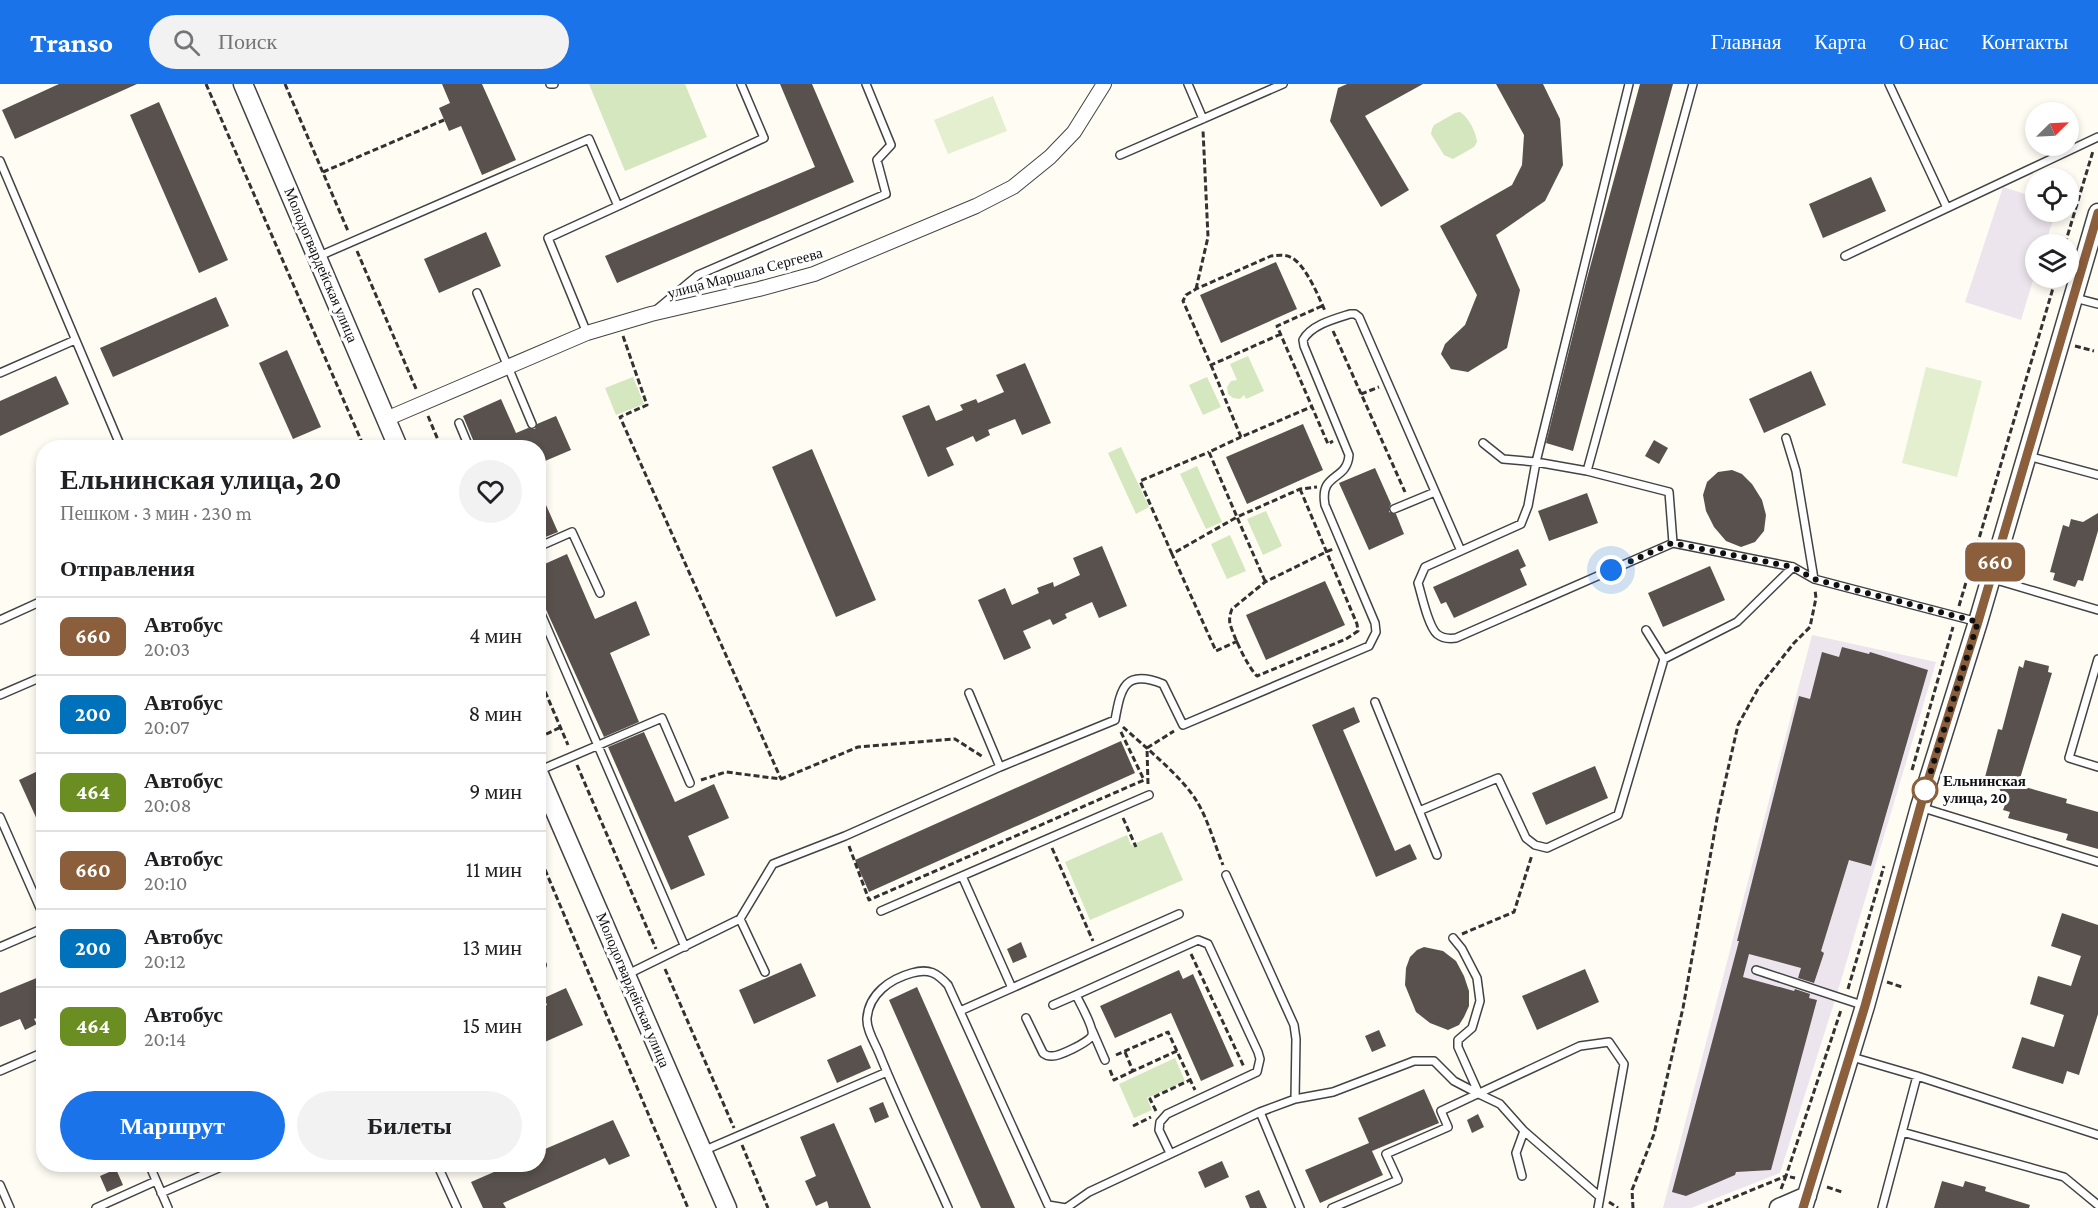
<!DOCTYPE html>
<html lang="ru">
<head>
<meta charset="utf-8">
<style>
  :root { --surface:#fff; --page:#f2f2f2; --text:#202124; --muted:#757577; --line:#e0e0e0; --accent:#1a73e8 }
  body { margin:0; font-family:"Crimson Pro",serif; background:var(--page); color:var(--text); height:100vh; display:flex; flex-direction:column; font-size:22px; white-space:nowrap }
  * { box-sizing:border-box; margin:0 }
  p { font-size:20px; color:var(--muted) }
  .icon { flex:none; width:33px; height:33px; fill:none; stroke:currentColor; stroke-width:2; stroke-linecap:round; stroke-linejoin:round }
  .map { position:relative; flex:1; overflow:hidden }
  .side { position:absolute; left:36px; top:356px; width:510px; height:732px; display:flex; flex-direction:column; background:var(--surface); border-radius:24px; box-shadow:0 3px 9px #0003 }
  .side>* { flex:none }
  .badge { padding:0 12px; border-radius:9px; font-size:21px; line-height:39px }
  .needle { width:39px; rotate:66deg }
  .tools { position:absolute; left:2025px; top:18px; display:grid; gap:12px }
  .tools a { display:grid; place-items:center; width:54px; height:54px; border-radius:50%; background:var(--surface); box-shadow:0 3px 9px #0003; font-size:30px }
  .you { position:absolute; width:30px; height:30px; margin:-15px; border:4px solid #fff; border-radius:50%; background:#1a73e8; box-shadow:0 0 0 9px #1a73e833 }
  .map>.badge { position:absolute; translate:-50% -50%; box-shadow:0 0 0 3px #fff }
  h2 { padding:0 24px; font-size:22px; line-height:54px }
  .round { display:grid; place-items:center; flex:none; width:63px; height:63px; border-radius:32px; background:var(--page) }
  .summary { display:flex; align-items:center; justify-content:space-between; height:102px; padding:0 24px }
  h1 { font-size:28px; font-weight:800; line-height:45px }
  .cta { display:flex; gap:12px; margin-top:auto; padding:12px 24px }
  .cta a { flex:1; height:69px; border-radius:36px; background:var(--accent); color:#fff; font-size:24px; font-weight:800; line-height:69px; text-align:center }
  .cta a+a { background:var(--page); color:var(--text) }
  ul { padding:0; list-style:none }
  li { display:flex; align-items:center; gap:18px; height:78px; padding:0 24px; border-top:2px solid var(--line) }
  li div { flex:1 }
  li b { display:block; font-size:22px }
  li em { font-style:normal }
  li .badge { min-width:66px; font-weight:700; text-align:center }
  header { display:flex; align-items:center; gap:36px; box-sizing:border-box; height:84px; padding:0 30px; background:var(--accent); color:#fff }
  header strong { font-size:28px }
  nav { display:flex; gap:33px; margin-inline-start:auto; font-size:21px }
  .search { width:420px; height:54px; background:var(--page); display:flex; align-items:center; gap:15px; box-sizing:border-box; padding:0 21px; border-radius:33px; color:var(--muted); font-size:22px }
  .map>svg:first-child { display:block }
  .industrial { fill:#ede5ed }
  .green { fill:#d4e7be }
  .pitch { fill:#e4efcf }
  .building { fill:#58514d }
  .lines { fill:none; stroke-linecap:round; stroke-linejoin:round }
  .service-casing { stroke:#434343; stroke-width:10 }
  .minor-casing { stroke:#434343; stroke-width:16 }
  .tertiary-casing { stroke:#434343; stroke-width:21 }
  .path { stroke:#323232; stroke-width:3; stroke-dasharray:6 3; stroke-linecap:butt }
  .service { stroke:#fff; stroke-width:7 }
  .minor { stroke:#fff; stroke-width:14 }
  .tertiary { stroke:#fff; stroke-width:18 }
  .line-casing { stroke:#fff; stroke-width:14 }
  .line { stroke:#8b5e3c; stroke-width:9 }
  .walk { stroke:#101010; stroke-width:6; stroke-dasharray:0 10.8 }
  .stop-dot { fill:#fff; stroke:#8b5e3c; stroke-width:3 }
  .labels { text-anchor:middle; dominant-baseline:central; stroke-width:6; stroke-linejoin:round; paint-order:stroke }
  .street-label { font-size:15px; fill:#101010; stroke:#fff }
  .stop-label { font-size:15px; font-weight:bold; fill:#101010; stroke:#fff; text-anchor:start }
</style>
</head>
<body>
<header>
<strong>Transo</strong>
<div class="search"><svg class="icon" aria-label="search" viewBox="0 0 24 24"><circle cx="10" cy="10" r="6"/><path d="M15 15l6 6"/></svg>Поиск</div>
<nav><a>Главная</a><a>Карта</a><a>О нас</a><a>Контакты</a></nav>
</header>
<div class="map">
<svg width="2098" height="1124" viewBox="0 0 2098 1124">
  <rect width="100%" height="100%" fill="#fefcf3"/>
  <!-- industrial -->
  <path class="industrial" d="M 2003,103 L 2035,113 L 2036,128 L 2056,128 L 2045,160 L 2036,160 L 2035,190 L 2021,236 L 1965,218 Z
    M 1812,551 L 1936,578 L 1836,913 L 1780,1089 L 1691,1124 L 1663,1124 Z"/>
  <!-- green -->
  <path class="green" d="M 589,0 L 685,0 L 707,53 L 625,87 Z
    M 1460,28 C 1469,34 1476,48 1477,58 L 1474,63 L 1453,75 L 1444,71 L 1431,50 L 1432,45 L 1434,41 L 1455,29 Z
    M 1248,272 L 1264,307 L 1246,315 L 1244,311 L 1240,315 L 1233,314 L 1228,310 L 1227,303 L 1231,297 L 1237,296 L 1230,280 Z
    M 633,293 L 644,320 L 616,331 L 605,304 Z
    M 1207,293 L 1221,323 L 1203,331 L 1189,301 Z
    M 1121,363 L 1149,423 L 1136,430 L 1108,369 Z
    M 1197,382 L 1222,438 L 1206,445 L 1180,390 Z
    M 1266,427 L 1282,462 L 1263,471 L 1247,435 Z
    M 1230,451 L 1246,487 L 1227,495 L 1211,460 Z
    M 1162,748 L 1183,796 L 1090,836 L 1065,778 L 1127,751 L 1131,761 Z
    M 1175,974 L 1185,997 L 1147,1014 L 1152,1026 L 1134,1034 L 1119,1000 Z"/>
  <!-- pitch -->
  <path class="pitch" d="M 993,12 L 1007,47 L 948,70 L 934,36 Z
    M 1926,283 L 1982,297 L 1957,393 L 1902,379 Z"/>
  <!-- building -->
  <path class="building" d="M 59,0 L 137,0 L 15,55 L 2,26 Z
    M 442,0 L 482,0 L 516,76 L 482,91 L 461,42 L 449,47 L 439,24 L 450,19 Z
    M 780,0 L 812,0 L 854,98 L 617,199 L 605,172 L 815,83 Z
    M 1347,0 L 1423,0 L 1365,32 L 1409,106 L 1381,123 L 1330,37 L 1338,4 Z
    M 1496,0 L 1543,0 L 1560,35 L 1563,81 L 1545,117 L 1496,151 L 1520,206 L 1507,264 L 1468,288 L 1451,285 L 1441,270 L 1445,260 L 1465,241 L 1477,211 L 1440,142 L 1512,101 L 1522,81 L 1524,51 Z
    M 1640,0 L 1673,0 L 1573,367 L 1546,359 L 1586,198 Z
    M 159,18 L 228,176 L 199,189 L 130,31 Z
    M 1871,93 L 1886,127 L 1823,154 L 1809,120 Z
    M 486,148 L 501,182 L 439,209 L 424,175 Z
    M 1276,178 L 1297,225 L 1221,259 L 1200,211 Z
    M 216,213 L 229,242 L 113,293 L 100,264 Z
    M 287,266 L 321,343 L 293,355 L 259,279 Z
    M 1025,279 L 1051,339 L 1022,351 L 1015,335 L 988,346 L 990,351 L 976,358 L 973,352 L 946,364 L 954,381 L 928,393 L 902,332 L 929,321 L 936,337 L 963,326 L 960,321 L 976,315 L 978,319 L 1004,308 L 996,291 Z
    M 1811,287 L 1826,321 L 1764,349 L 1749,315 Z
    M 56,292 L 69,320 L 0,352 L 0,317 Z
    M 501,315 L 516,349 L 528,344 L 535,345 L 537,340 L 556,332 L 571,366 L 538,380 L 538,363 L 476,363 L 463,332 Z
    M 1303,340 L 1323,386 L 1247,420 L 1226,373 Z
    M 1654,356 L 1668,364 L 1659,380 L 1645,372 Z
    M 812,365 L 876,516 L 836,533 L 772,383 Z
    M 1375,384 L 1391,420 L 1389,424 L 1389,428 L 1396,430 L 1404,450 L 1369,466 L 1339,399 Z
    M 1732,386 L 1742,390 L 1752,400 L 1762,416 L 1766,431 L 1764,447 L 1755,458 L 1741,463 L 1726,457 L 1714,443 L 1706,427 L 1703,411 L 1707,398 L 1718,388 Z
    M 538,403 L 558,448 L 538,456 Z
    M 1587,409 L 1598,439 L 1549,457 L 1538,427 Z
    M 2098,429 L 2098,447 L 2083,497 L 2078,496 L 2075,503 L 2053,496 L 2055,489 L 2050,488 L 2063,441 L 2069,443 L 2071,435 L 2083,438 Z
    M 1102,462 L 1127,522 L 1099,534 L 1092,518 L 1065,530 L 1067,534 L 1053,541 L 1050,535 L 1023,547 L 1031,564 L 1004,576 L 978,516 L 1005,504 L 1012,521 L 1039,509 L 1037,504 L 1053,498 L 1054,503 L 1080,491 L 1073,474 Z
    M 1518,465 L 1526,482 L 1520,485 L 1527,501 L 1454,534 L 1446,518 L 1441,520 L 1433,503 Z
    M 567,470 L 595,535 L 636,517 L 650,551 L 610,569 L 639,638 L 604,653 L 538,508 L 538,483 Z
    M 1710,482 L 1725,516 L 1663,543 L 1648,509 Z
    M 1325,497 L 1345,541 L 1266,576 L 1246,531 Z
    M 1842,563 L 1869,570 L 1870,568 L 1928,586 L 1871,782 L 1849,776 L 1821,867 L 1824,869 L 1814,899 L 1798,894 L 1801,884 L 1749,870 L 1743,893 L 1794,907 L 1795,905 L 1810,910 L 1809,914 L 1817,916 L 1771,1086 L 1736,1088 L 1735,1091 L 1686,1112 L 1672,1108 L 1739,857 L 1737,857 L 1799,612 L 1810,615 L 1822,568 L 1839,573 Z
    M 2025,576 L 2049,582 L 2048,588 L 2052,589 L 2018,701 L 2067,715 L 2066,719 L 2098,728 L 2098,765 L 2066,756 L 2068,750 L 2008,734 L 2010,728 L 2003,726 L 2006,718 L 1999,704 L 1989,701 L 1990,695 L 1985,693 L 1998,645 L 2002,646 L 2019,582 L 2023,584 Z
    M 1354,623 L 1360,638 L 1343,646 L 1395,767 L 1410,760 L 1417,775 L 1376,793 L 1312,641 Z
    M 644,648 L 675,718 L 714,700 L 729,734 L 688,752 L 705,791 L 671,806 L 608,663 Z
    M 1121,657 L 1135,689 L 869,808 L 855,776 Z
    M 1595,682 L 1608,714 L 1546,741 L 1532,709 Z
    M 38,687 L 44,700 L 44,751 L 19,696 Z
    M 2062,829 L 2098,841 L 2098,930 L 2079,991 L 2067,987 L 2063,1000 L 2012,984 L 2022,953 L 2054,963 L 2064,931 L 2030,920 L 2038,892 L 2071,902 L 2081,872 L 2051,862 Z
    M 1021,858 L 1027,873 L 1013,879 L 1007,865 Z
    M 1424,863 L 1443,867 L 1456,877 L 1464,892 L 1469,907 L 1469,922 L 1464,933 L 1459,941 L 1448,946 L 1430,939 L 1416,928 L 1405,901 L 1406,884 L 1410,873 L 1417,866 Z
    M 801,879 L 816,912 L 754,940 L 739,906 Z
    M 1585,885 L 1599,918 L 1537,946 L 1522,912 Z
    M 1179,886 L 1183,895 L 1193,890 L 1234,982 L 1201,997 L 1171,929 L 1115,954 L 1100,922 Z
    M 44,891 L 44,931 L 34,935 L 37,940 L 25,946 L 20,935 L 0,943 L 0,909 Z
    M 917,903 L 1015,1124 L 981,1124 L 889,916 Z
    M 566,904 L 583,941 L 538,961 L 538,925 L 547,921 L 544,914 Z
    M 1379,946 L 1386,962 L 1372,968 L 1365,952 Z
    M 861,961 L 871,984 L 837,999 L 827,976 Z
    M 1424,1005 L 1439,1039 L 1372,1067 L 1383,1091 L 1320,1119 L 1305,1086 L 1369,1059 L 1358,1034 Z
    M 883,1018 L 889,1033 L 875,1039 L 869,1024 Z
    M 1478,1030 L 1484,1043 L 1472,1049 L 1467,1036 Z
    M 613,1036 L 630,1072 L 609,1081 L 605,1074 L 503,1119 L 506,1124 L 483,1124 L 471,1098 L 512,1080 L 538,1080 L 538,1068 Z
    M 834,1039 L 871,1124 L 829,1124 L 827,1117 L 816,1122 L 805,1097 L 816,1092 L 800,1053 Z
    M 1222,1077 L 1229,1093 L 1205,1104 L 1198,1088 Z
    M 116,1085 L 123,1101 L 107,1108 L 100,1092 Z
    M 1942,1097 L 1963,1103 L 1965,1097 L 1986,1103 L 1985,1107 L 2030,1121 L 2029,1124 L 1934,1124 Z
    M 1259,1106 L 1267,1124 L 1250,1124 L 1245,1112 Z"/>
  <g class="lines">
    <!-- service casing -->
    <g class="service-casing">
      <path id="service" d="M 550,0 L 554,0
        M 1188,0 L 1203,35
        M 1629,0 L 1536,378 L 1587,387 L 1669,408 L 1673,459 L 1793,483 L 1814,495 L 1978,538
        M 1889,0 L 1947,124
        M 1120,71 L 1283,0
        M 0,77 L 121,363
        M 618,122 L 764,54 L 741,0
        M 1845,172 L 2098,53
        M 317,173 L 589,55 L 618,122 L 548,154 L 587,249
        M 477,209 L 532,340
        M 2075,214 L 2098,220
        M 656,226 L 698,191 L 886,110 L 877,76 L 891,61 L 866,0
        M 0,289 L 75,256
        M 459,339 L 469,363
        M 1786,354 L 1796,387 L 1814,495
        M 1483,359 L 1503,375 L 1536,378 L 1528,422 L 1521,440 L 1425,483 L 1418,499 C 1422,512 1428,542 1437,550 C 1443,555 1449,555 1456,554 L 1673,459
        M 2028,372 L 2098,391
        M 1587,387 L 1693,0
        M 1394,425 L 1435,408
        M 538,463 L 572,448 L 600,509
        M 1993,495 L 2098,526
        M 538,523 L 685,863
        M 0,536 L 44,516
        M 1646,546 L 1664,575
        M 2098,575 L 2069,674 L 2098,683
        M 969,609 L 1000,683
        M 0,611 L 44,592
        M 1375,618 L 1437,771
        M 538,687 L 662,634 L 690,699
        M 1920,723 L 2098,778
        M 1419,727 L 1498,694 L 1526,754 L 1535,761 L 1547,764 L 1618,731 L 1664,575 L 1737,538 L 1793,483
        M 0,733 L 44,833
        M 1226,791 L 1294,941 L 1296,955 L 1295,1015
        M 962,792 L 1012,904
        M 881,827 L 1149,711
        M 740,835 L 765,888
        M 1453,854 L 1462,865 L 1477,894 L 1480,917 L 1472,944 L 1458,956 L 1458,963 L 1479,1010 L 1500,1020 L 1524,1047 L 1599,1112
        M 0,863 L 44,844
        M 538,882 L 542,881
        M 1756,886 L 1865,922
        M 626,891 L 740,835 L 773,780 L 845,752 L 1000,683 L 1115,636 C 1121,603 1125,585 1163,600 L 1183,641 L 1369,562 L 1376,548 L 1375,539 L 1325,421 C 1319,388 1347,398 1349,371 L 1304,262 L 1303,256 C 1311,241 1334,235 1350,230 L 1355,230 L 1359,233 L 1461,467
        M 1053,921 L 1076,911
        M 960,927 L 1179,830
        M 1026,934 L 1043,969 C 1046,971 1046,972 1051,972 C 1058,973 1090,958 1092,951 C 1094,944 1080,919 1076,911 L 1198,856 L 1208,860 L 1258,968 L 1260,975 L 1257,988 L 1167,1030 L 1160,1038 L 1159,1046 L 1170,1069
        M 1092,946 L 1105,976
        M 1852,973 L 1917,992 L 2098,1051
        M 0,987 L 44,968
        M 1260,1028 L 1300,1124
        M 1902,1048 L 2064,1093 L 2098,1121
        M 703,1067 L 887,988
        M 149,1080 L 168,1124
        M 437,1080 L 457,1124
        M 1522,1092 L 1516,1069 L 1524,1047
        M 0,1101 L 10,1124
        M 161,1109 L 228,1080
        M 96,1124 L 156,1097
        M 948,1124 C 925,1072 900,1021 879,969 C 875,959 866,945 867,934 C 869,910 890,895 912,889 C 929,884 937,889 948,901 L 1048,1121 L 1066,1124
        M 1066,1124 L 1089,1108 L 1260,1028 L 1295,1015 L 1333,1008 L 1414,977 L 1434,977 L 1454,997 L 1479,1010
        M 1332,1124 L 1398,1096 L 1386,1070 L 1448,1043 L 1441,1027 L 1580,962 L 1609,958 L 1624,980 L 1598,1124
        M 1882,1124 L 1917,992"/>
    </g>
    <!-- minor casing -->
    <g class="minor-casing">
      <path id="minor" d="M 386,335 L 587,249 L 651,230 L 759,205 L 814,190 L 976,122 L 1013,103 L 1050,73 L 1074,48 L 1104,0"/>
    </g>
    <!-- tertiary casing -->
    <g class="tertiary-casing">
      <path id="tertiary" d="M 243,0 L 398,363
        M 538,688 L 727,1124
        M 1779,1124 L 1807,1112
        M 1803,1124 L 1865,922 L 1920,723 L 1978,538 L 2098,129"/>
    </g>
    <!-- path -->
    <path class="path" d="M 206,0 L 364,363
      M 285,0 L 348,147
      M 323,88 L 444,36
      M 2065,160 L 2093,67
      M 357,167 L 417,307
      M 1196,205 L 1208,153 L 1203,46
      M 1322,222 L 1277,242 L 1328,360 L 1333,357
      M 1333,247 L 1405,408
      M 1281,250 L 1211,281 L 1183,217 L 1186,211 L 1196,205 L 1271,172 C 1280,171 1288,170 1295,176 C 1307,185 1319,213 1325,227
      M 623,252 L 647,321 L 620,333 L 781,695
      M 2075,262 L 2094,267
      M 1211,281 L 1241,353 L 1311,323
      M 1361,310 L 1379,303
      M 428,332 L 441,363
      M 1300,405 L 1357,540 L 1358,547 L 1346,555 L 1257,592 C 1247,582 1234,553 1230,540 C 1229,535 1230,530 1232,525 L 1265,498 L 1326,468 L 1333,465
      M 1172,470 L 1140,397 L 1209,368
      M 1265,497 L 1237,433 L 1300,405 L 1317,403
      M 1959,522 L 2056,194
      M 1238,557 L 1216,567 L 1172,470 L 1237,433 L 1209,368 L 1241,353
      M 538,591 L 568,661
      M 1123,643 C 1144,662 1182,693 1196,716 C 1208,735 1214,759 1223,781
      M 538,654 L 561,643
      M 577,681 L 656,865
      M 1912,686 L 1953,543
      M 701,696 L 726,688 L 781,695 L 858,663 L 955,655 L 983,673
      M 1148,700 L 1147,664 L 1174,647
      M 1123,734 L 1136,763
      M 849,762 L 869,816 L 1144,696 L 1120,646
      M 1052,764 L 1093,857
      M 538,769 L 688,1124
      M 1462,850 L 1514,828 L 1532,771
      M 1191,870 L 1244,983
      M 665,885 L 734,1044
      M 1887,898 L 1902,903
      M 1848,905 L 1884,782
      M 1125,968 L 1133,987 L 1177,967
      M 1116,971 L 1168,948 L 1195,1006
      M 1110,986 L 1114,996 L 1133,987
      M 1156,1027 L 1150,1015 L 1190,996
      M 1133,1042 L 1151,1033
      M 742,1061 L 768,1124
      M 1827,1103 L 1842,1108
      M 1781,1105 L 1786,1092 L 1795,1094
      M 1609,1118 L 1618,1124
      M 1633,1124 L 1632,1106 L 1654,1050 L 1683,924 L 1718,729 L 1738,641 L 1759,603 L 1794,559 L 1810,543 L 1816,514 L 1815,506
      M 1708,1124 L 1786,1092 L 1841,926"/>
    <!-- service -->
    <use href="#service" class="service"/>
    <!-- minor -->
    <use href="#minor" class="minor"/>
    <!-- tertiary -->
    <use href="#tertiary" class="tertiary"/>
  </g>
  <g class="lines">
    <!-- line casing -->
    <g class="line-casing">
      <path id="line" d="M 1803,1124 L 1865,922 L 1925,706 L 1978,538 L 2098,129"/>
    </g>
    <!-- line -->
    <use href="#line" class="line"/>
    <!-- walk -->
    <path class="walk" d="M 1611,486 L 1672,459 L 1793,483 L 1814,495 L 1978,538 L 1925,706"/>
  </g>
  <!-- markers -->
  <circle class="stop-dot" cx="1925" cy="706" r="12"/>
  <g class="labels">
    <!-- street labels -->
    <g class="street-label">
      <text transform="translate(321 181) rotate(67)">Молодогвардейская улица</text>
      <text transform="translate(745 189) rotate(-15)">улица Маршала Сергеева</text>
      <text transform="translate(633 906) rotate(67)">Молодогвардейская улица</text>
    </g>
    <!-- stop labels -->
    <g class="stop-label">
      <text x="1943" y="697">Ельнинская<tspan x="1943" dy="17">улица, 20</tspan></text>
    </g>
  </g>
</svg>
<div class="tools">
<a><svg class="needle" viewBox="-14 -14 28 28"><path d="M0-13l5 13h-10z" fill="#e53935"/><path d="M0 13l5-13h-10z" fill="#757577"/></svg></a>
<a><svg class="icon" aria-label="locate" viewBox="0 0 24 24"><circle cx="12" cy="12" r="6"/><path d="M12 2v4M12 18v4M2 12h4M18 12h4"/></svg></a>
<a><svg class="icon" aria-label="layers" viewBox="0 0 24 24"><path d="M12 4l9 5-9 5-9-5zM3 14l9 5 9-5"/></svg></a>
</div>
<div class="you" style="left:1611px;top:486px"></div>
<b class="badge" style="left:1995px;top:478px;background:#8b5e3c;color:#fff">660</b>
<section class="side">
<div class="summary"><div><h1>Ельнинская улица, 20</h1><p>Пешком · 3 мин · 230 m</p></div><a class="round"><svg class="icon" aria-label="heart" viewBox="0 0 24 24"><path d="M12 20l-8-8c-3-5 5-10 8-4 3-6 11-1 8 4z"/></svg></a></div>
<h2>Отправления</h2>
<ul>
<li><span class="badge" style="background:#8b5e3c;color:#fff">660</span><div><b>Автобус</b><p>20:03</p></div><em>4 мин</em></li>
<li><span class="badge" style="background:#0072bc;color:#fff">200</span><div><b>Автобус</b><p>20:07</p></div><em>8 мин</em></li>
<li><span class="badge" style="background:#6b8e23;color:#fff">464</span><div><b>Автобус</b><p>20:08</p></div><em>9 мин</em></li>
<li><span class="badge" style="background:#8b5e3c;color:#fff">660</span><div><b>Автобус</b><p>20:10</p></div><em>11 мин</em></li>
<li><span class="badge" style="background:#0072bc;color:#fff">200</span><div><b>Автобус</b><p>20:12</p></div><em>13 мин</em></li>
<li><span class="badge" style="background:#6b8e23;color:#fff">464</span><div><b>Автобус</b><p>20:14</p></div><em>15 мин</em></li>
</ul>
<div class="cta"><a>Маршрут</a><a>Билеты</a></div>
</section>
</div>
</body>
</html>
